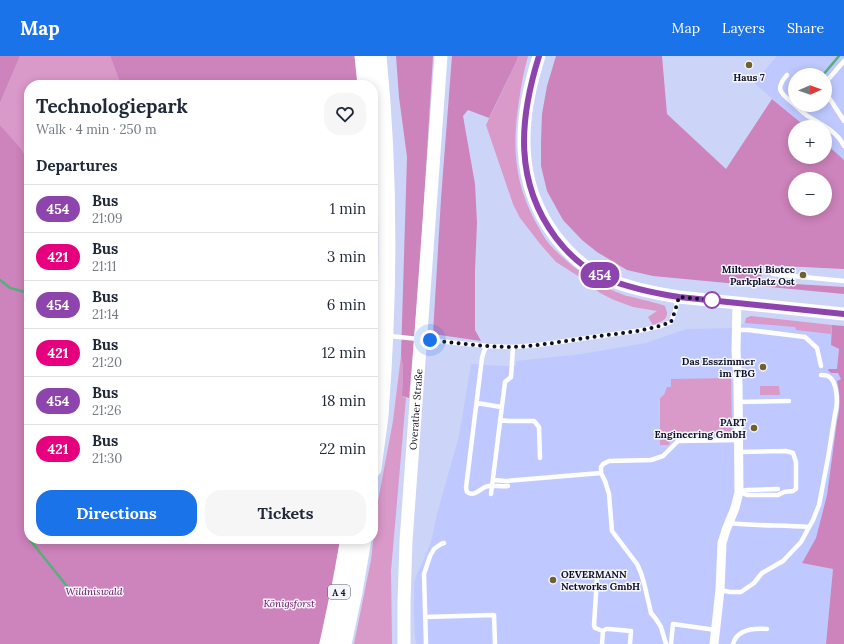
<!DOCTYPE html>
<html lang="en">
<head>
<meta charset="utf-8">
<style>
  :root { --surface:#fff; --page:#f6f6f7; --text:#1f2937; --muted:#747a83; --line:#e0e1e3; --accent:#1a73e8 }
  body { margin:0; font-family:Lora,serif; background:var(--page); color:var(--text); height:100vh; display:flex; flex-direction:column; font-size:15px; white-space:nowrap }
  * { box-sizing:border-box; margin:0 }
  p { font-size:13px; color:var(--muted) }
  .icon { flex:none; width:22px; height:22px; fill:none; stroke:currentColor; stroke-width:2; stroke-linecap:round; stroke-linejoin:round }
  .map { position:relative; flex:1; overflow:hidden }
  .details { position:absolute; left:24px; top:24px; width:354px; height:464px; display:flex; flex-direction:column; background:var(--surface); border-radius:16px; box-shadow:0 2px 10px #0003 }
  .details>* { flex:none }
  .badge { padding:0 8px; border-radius:13px; font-size:14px; line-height:26px }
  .needle { width:26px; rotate:88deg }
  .tools { position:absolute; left:788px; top:12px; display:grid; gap:8px }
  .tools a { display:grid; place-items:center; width:44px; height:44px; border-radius:50%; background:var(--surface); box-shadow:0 2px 10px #0003; font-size:20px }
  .you { position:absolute; width:20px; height:20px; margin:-10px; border:3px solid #fff; border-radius:50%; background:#1a73e8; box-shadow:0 0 0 6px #1a73e833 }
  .map>.badge { position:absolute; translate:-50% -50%; box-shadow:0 0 0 2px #fff }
  h2 { padding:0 12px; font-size:15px; line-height:36px }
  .round { display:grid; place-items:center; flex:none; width:42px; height:42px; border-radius:16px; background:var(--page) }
  .summary { display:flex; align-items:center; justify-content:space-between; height:68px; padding:0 12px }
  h1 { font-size:19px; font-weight:700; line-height:30px }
  .cta { display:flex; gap:8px; margin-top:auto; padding:8px 12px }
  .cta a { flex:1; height:46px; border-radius:16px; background:var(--accent); color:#fff; font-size:16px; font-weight:700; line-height:46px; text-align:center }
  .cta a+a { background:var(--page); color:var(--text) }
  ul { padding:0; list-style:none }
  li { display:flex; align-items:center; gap:12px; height:48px; padding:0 12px; border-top:1px solid var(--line) }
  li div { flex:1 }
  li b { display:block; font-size:15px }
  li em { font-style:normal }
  li .badge { min-width:44px; font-weight:700; text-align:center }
  header { display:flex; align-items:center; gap:24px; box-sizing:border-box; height:56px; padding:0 20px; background:var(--accent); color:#fff }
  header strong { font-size:19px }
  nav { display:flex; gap:22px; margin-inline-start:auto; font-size:14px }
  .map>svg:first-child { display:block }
  .built { fill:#bfc9ff; fill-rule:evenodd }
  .green { fill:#d999c9 }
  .forest { fill:#cd83bb; fill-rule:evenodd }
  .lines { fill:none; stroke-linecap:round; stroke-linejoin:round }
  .stream { stroke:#56af7b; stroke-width:2.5 }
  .service { stroke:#fff; stroke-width:4.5 }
  .minor { stroke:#fff; stroke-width:9 }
  .secondary { stroke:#fff; stroke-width:13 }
  .motorway { stroke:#fff; stroke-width:17 }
  .line-casing { stroke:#fff; stroke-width:9 }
  .line { stroke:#8e44ad; stroke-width:6 }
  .walk { stroke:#0e1126; stroke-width:4; stroke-dasharray:0 7.2 }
  .poi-dot { fill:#6e612e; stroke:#f5f6fd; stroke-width:1.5 }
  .stop-dot { fill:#fff; stroke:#8e44ad; stroke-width:2 }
  .labels { text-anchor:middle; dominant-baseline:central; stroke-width:3; stroke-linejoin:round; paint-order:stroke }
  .shield { fill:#f5f6fd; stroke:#535666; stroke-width:1 }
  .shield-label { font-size:9px; font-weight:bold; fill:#0e1126 }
  .poi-label { font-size:10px; font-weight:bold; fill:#0e1126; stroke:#f5f6fd; text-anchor:end }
  .street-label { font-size:10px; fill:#0e1126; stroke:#f5f6fd }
  .park-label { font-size:10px; font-style:italic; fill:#650a57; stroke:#f5f6fd }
</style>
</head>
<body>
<header>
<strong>Map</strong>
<nav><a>Map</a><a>Layers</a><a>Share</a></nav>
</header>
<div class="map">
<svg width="844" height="588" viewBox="0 0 844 588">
  <rect width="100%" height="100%" fill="#ccd4f8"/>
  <!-- built -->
  <path class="built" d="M 777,0 L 844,0 L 844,104 L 825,87 L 825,71 L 806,71 L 754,27 ZM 795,19 L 825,19 L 825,49 L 795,49 Z
    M 751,260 L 832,275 L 831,289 L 839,293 L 837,313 L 828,313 L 838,316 L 841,323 L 837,325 L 840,346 L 840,353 L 837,365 L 827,439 L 816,482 L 802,506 L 833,513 L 826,588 L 416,588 L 415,580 L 414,560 L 414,528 L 416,521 L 431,486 L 437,458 L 459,380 L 471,308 L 505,310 L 516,310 L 516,305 L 581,298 L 646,287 L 686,273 L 732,272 L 744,267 L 746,262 Z"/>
  <!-- green -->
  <path class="green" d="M 20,0 L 110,0 L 121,29 L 29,29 L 29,111 L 25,100 L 0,69 L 0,47 Z
    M 518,0 L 528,0 C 524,15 521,29 519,45 C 512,89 514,125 535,165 C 541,176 547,187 556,195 C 575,214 599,230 624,239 C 631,241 662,248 665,250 C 666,252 666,255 667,256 C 668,265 659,266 653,269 L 648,261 L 657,255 L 633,251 L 614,244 L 600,237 L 578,220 L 556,206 L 541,189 L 520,162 L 513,148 L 486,69 L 517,4 Z
    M 751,260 L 832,269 L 831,278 L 796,274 L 795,271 L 745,267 L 746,262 Z
    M 401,300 L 403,311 L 402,340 L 406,342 L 391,515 L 392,588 L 354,588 L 371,504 L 378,445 L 393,365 Z
    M 731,322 L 732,378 L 677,380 C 672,381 670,384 669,389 L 660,389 L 660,342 L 664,339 L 667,331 L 671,331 L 671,323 Z
    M 760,330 L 779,330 L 780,339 L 760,339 Z"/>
  <!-- forest -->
  <path class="forest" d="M 0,0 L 20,0 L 0,47 Z
    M 110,0 L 355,0 L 359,29 L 121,29 Z
    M 396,0 L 433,0 L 419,224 L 409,342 L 402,340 L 403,311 L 401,300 L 407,101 L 399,41 Z
    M 452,0 L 518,0 L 517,4 L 489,62 L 468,54 L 463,60 L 475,128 L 477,167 L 475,215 L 475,274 L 481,285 L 433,278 L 441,143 Z
    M 556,0 L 662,0 L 667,58 L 726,113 L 772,43 L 806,71 L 795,71 L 795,101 L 825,101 L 825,87 L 844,104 L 844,213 L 762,209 L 761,226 L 844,231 L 844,238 L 653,220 L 627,214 L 597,196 L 582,184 L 563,164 L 547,135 L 541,110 L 541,86 L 542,58 L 547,30 ZM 795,123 L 825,123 L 825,153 L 795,153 Z
    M 0,69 L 21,93 L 25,100 L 29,111 L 29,483 L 340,483 L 330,547 L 319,588 L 0,588 Z
    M 832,269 L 844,270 L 844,588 L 826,588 L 833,513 L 802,507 L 816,482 L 827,439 L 837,365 C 841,349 840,340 837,325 L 841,323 L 838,317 L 831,317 L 828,314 L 828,313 L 837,313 L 839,293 L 831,289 Z"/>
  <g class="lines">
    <!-- stream -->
    <path class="stream" d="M 823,19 L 839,0
      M 0,224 L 10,232 L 29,237
      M 31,483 L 30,484 L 70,534"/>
    <!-- service -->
    <path class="service" d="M 787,19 C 773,35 783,38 795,49
      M 825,27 L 844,5
      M 825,32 L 826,37 L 844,65
      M 795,49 C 798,52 801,55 805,58 C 818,68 836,73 844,90
      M 773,218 L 844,225
      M 736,274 L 749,274 L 805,281 L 817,292 L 821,310
      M 389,280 L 487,290 L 513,291 L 538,289 L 643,274 L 661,270 L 671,266 L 675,255 L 678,242
      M 487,290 L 484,295 L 482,302 L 466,432 L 467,436 C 474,441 479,434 485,431 C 492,428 501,431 508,430
      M 738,346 L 789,345
      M 477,347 L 501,351
      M 500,364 L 508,365 L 534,365 L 539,371 L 540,402
      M 739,396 L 786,395 L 793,397 L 796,406 L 796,433 L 793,435 L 784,436 L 778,439 L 747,439 L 739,436
      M 493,424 L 506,425 L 601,417
      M 739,436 L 747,434 L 778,433
      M 491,438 L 505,326 L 511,321 L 513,291
      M 729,467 C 756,470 782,469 809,471
      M 597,522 L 594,569 L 595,572 L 603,575 L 602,588
      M 720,534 L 730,536 L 741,536 L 754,527 L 762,517 L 783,505 L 801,486 L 813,464 L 819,449 L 828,402 L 835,358 C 838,348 838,325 828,320 C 826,319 822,319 821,319
      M 425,561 L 494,559 L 495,588
      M 603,575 L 606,573 L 609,573 L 631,575 L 630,588
      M 426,588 L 424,518 L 430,500 L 434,493 L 441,488 L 444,487
      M 666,588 L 661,571 L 656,563 L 651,557 L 644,527 L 641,517 L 637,508 L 612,475 L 609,438 L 605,425 L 601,417 L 601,411 L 603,408 L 609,405 L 651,404 L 663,400 L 678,385 L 739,384
      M 671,588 L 673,568 L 716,574
      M 733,588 C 737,573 754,572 767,573"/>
    <!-- minor -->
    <path class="minor" d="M 714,588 L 720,534 L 722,487 L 726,474 L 735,452 L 739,436 L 738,327 L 736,295 L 737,246"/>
    <!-- secondary -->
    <g class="secondary">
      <path d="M 539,0 C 519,62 514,125 555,180 C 568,197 585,213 605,222 C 629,232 653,237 679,241 L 844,258"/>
      <path id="s1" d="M 404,588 L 404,546 L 406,485 L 441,0"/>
    </g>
    <!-- motorway -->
    <path class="motorway" d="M 363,0 L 366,29
      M 373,413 C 375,395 378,377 380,359 C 389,240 390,119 378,0
      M 328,588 L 340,531 L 349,483
      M 343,588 L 354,536 L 363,483"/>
  </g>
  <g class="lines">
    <!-- line casing -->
    <g class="line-casing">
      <path id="line" d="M 539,0 C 519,64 514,126 556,182 C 569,199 586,214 605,222 C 629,232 653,237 679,241 L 844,258"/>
    </g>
    <!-- line -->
    <use href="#line" class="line"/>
    <!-- walk -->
    <path class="walk" d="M 430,284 C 457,287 484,291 512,291 C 541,290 570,284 599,280 C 623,277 648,275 671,266 L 675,255 L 679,241 L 712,244"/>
  </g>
  <!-- markers -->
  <g class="poi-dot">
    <circle cx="749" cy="9" r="4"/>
    <circle cx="803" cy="219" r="4"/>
    <circle cx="763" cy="311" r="4"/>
    <circle cx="754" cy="372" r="4"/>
    <circle cx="553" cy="524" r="4"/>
  </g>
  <circle class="stop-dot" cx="712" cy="244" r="8"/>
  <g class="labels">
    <!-- shield labels -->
    <rect class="shield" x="328" y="529" width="22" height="14" rx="3"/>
    <g class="shield-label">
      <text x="339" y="536">A 4</text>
    </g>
    <!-- poi labels -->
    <g class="poi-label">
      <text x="749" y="21" text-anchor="middle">Haus 7</text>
      <text x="795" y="213">Miltenyi Biotec<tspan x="795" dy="12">Parkplatz Ost</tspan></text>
      <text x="755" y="305">Das Esszimmer<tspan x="755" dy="12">im TBG</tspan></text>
      <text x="746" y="366">PART<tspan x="746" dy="12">Engineering GmbH</tspan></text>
      <text x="561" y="518" text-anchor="start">OEVERMANN<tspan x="561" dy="12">Networks GmbH</tspan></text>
    </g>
    <!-- street labels -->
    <g class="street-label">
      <text stroke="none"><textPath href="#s1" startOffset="235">Overather Straße</textPath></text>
    </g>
    <!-- park labels -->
    <g class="park-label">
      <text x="94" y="535">Wildniswald</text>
      <text x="289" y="547">Königsforst</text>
    </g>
  </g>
</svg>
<div class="tools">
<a><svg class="needle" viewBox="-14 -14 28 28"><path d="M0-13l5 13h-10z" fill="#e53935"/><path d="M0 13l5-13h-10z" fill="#747a83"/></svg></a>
<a>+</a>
<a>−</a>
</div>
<div class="you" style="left:430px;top:284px"></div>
<b class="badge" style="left:600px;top:219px;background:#8e44ad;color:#fff">454</b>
<section class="details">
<div class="summary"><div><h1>Technologiepark</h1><p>Walk · 4 min · 250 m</p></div><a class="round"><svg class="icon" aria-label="heart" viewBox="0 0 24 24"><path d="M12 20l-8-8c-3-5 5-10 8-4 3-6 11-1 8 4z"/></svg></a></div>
<h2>Departures</h2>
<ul>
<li><span class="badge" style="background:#8e44ad;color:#fff">454</span><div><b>Bus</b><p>21:09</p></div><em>1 min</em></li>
<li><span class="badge" style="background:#e6007e;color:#fff">421</span><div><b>Bus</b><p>21:11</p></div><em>3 min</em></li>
<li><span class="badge" style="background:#8e44ad;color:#fff">454</span><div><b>Bus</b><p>21:14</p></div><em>6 min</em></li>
<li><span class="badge" style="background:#e6007e;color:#fff">421</span><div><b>Bus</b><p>21:20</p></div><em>12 min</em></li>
<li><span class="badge" style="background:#8e44ad;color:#fff">454</span><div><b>Bus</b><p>21:26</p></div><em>18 min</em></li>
<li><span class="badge" style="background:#e6007e;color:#fff">421</span><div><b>Bus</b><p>21:30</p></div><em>22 min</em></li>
</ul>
<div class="cta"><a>Directions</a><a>Tickets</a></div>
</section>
</div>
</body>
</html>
